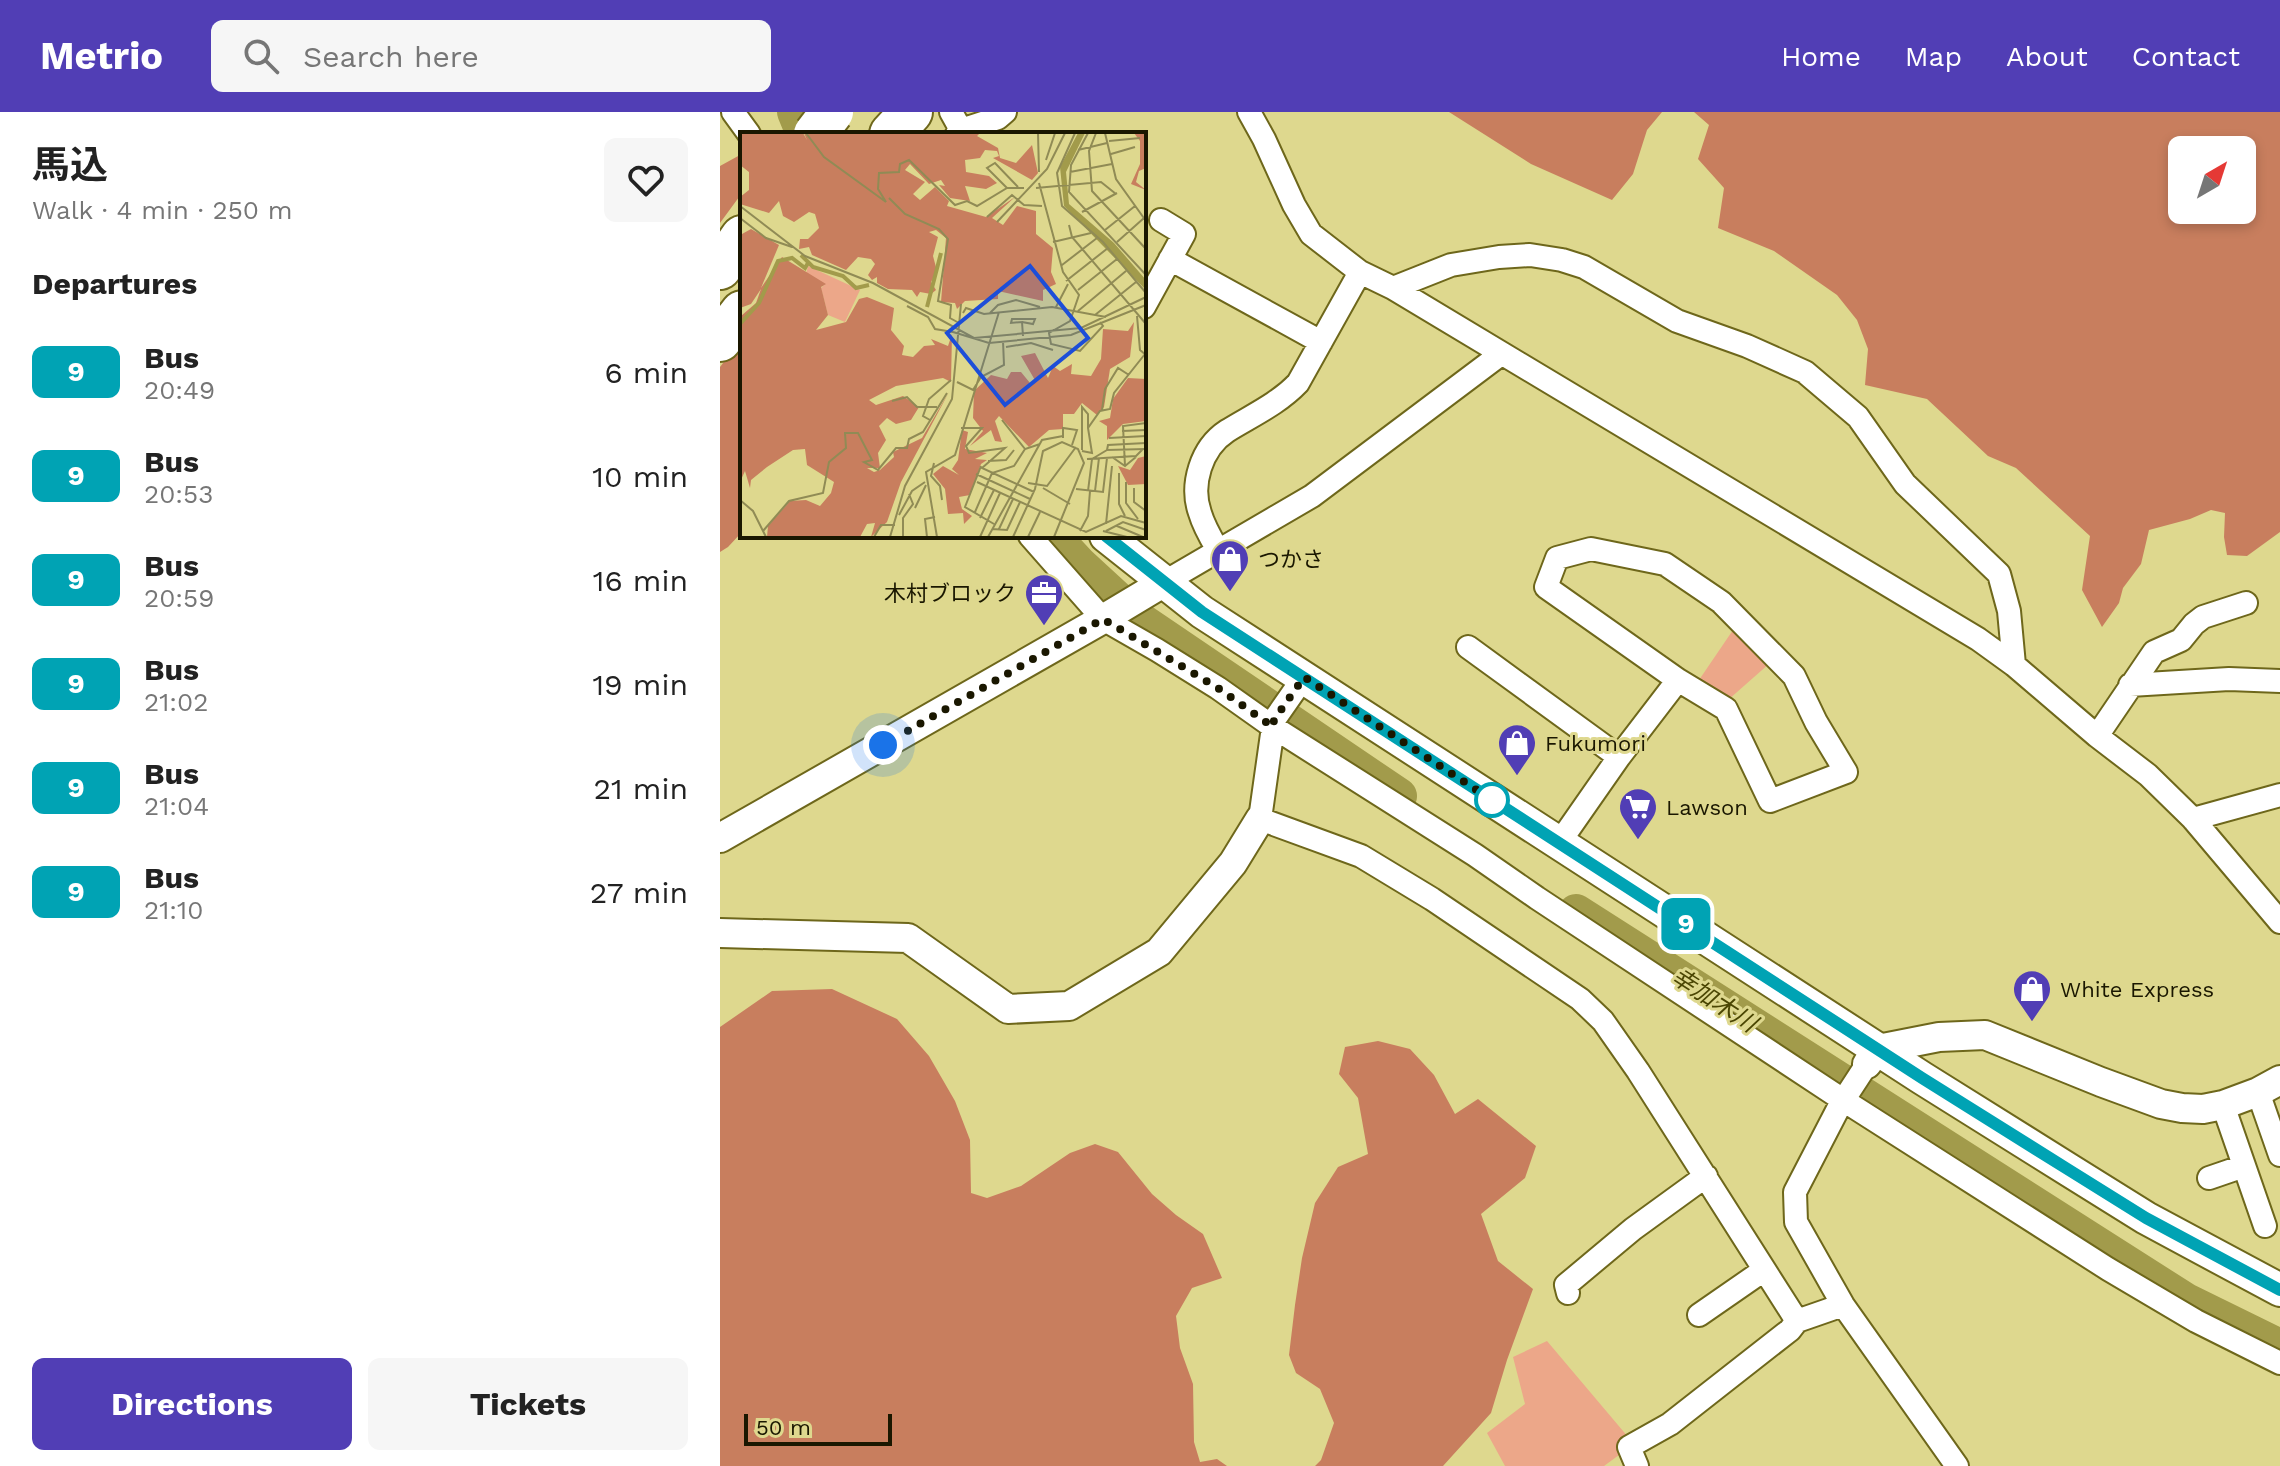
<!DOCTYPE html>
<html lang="en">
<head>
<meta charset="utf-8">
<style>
  :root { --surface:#fff; --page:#f6f6f6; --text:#222; --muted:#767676; --accent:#513eb5 }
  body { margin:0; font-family:"Work Sans","Noto Sans JP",sans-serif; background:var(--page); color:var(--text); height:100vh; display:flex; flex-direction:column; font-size:30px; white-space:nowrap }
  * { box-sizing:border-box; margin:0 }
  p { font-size:26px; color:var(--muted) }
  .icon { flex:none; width:44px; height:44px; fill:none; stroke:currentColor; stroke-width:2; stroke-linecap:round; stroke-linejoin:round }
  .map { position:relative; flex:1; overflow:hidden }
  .sheet { display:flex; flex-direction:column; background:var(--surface); width:720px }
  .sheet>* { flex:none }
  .badge { padding:0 16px; border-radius:12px; font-size:28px; line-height:52px }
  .needle { width:52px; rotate:39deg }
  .controls { position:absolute; left:1448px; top:24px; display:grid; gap:16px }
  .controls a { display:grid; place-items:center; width:88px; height:88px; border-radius:12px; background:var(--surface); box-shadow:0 4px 12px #0003; font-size:40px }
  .scale { position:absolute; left:24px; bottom:20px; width:148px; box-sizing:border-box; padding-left:8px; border:4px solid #1a1700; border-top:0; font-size:22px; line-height:28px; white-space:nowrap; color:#1a1700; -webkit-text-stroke:6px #ded88e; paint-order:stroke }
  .you { position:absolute; width:40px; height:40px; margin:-20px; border:6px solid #fff; border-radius:50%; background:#1a73e8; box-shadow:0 0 0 12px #1a73e833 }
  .map>.badge { position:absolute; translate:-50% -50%; box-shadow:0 0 0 4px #fff }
  h2 { padding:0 32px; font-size:30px; line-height:72px }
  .round { display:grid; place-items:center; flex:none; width:84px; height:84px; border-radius:12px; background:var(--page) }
  .overview { display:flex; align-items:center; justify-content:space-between; height:136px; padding:0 32px }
  h1 { font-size:38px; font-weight:700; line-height:60px }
  .button { display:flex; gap:16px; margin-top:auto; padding:16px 32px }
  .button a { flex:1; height:92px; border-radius:12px; background:var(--accent); color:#fff; font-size:32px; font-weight:700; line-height:92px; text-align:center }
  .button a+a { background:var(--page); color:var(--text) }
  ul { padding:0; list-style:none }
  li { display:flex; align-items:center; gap:24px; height:104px; padding:0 32px }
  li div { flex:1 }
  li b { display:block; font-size:30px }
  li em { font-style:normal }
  li .badge { min-width:88px; font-weight:700; text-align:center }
  header { display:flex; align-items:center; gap:48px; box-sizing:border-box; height:112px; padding:0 40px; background:var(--accent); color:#fff }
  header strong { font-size:38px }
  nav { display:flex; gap:44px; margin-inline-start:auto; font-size:28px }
  .search { width:560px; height:72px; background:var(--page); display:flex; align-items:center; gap:20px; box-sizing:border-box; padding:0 28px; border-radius:12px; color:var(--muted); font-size:30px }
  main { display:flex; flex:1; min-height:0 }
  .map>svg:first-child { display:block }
  .green { fill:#eca789 }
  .forest { fill:#c87e5e; fill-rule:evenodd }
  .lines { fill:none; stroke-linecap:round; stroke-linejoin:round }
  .river { stroke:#a29b4b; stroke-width:36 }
  .minor-casing { stroke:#6e671b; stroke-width:26 }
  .tertiary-casing { stroke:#6e671b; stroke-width:32 }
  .secondary-casing { stroke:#6e671b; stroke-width:36 }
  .motorway-casing { stroke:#6e671b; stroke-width:46 }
  .minor { stroke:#fff; stroke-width:22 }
  .tertiary { stroke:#fff; stroke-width:28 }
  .secondary { stroke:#fff; stroke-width:32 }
  .motorway { stroke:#fff; stroke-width:42 }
  .motorway-bridge-casing { stroke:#6e671b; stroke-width:46; stroke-linecap:butt }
  .motorway-bridge { stroke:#fff; stroke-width:42 }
  .line-casing { stroke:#fff; stroke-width:18 }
  .line { stroke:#00a3b4; stroke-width:12 }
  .walk { stroke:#1a1700; stroke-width:8; stroke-dasharray:0 14.4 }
  .stop-dot { fill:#fff; stroke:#00a3b4; stroke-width:4 }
  .labels { text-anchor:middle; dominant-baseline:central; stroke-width:6; stroke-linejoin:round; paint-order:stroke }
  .poi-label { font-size:22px; fill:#1a1700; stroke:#ded88e; text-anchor:start }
  .water-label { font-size:24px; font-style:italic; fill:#4b4603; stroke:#ded88e }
  .inset-river { fill:none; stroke:#a29b4b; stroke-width:4 }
  .inset-road { fill:none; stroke:#908b55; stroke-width:2 }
  .view { fill:#1d4ed8; fill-opacity:0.15; stroke:#1d4ed8; stroke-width:4 }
  .inset-edge { fill:none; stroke:#1a1700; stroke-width:4 }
</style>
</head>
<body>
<header>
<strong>Metrio</strong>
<div class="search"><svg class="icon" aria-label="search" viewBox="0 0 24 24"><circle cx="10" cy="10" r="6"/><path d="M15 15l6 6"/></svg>Search here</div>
<nav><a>Home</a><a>Map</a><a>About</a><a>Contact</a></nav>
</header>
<main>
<section class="sheet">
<div class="overview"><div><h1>馬込</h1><p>Walk · 4 min · 250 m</p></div><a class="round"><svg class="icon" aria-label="heart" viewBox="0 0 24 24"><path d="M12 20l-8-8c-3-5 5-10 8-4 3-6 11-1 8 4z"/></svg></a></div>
<h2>Departures</h2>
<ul>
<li><span class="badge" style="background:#00a3b4;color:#fff">9</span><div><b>Bus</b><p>20:49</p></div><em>6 min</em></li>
<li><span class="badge" style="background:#00a3b4;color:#fff">9</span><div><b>Bus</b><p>20:53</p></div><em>10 min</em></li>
<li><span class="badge" style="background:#00a3b4;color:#fff">9</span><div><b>Bus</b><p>20:59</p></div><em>16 min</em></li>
<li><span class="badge" style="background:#00a3b4;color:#fff">9</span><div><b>Bus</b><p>21:02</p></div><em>19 min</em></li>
<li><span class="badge" style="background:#00a3b4;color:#fff">9</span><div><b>Bus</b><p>21:04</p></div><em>21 min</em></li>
<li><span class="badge" style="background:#00a3b4;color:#fff">9</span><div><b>Bus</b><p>21:10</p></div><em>27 min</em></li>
</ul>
<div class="button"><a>Directions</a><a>Tickets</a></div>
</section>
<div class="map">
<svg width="1560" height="1354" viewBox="0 0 1560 1354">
  <rect width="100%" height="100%" fill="#ded88e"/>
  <!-- green -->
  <path class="green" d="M 1013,518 L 1050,551 L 1008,588 L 979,568 Z
    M 827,1229 L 914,1332 L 884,1354 L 785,1354 L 767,1321 L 805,1292 L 793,1245 Z"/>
  <!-- forest -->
  <path class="forest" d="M 729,0 L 942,0 L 927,18 L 913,62 L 892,88 L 811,52 Z
    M 974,0 L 1560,0 L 1560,420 L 1527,444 L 1507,443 L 1504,425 L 1505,401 L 1491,398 L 1470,407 L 1429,418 L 1421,452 L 1403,476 L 1399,491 L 1382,515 L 1362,478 L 1370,424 L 1296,356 L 1268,344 L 1207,287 L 1145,273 L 1148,237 L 1137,208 L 1117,183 L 1054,139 L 998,116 L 1004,76 L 978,47 L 989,13 ZM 1462,38 L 1522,38 L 1522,98 L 1462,98 Z
    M 20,43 L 22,45 L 22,81 L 0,111 L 0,54 Z
    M 22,226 L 22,420 L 8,435 L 0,440 L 0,255 Z
    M 112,877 L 177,907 L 209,944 L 235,989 L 250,1028 L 251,1081 L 267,1086 L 301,1074 L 350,1041 L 375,1032 L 398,1040 L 432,1082 L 456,1103 L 483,1122 L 502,1166 L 472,1176 L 456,1204 L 460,1236 L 473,1272 L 474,1330 L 480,1350 L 497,1347 L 507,1354 L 0,1354 L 0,915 L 52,879 Z
    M 658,929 L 690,937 L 714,963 L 735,1002 L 758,987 L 816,1034 L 805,1066 L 761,1102 L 778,1149 L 813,1177 L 787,1248 L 771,1301 L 723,1354 L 595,1354 L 601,1348 L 614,1311 L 600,1277 L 576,1261 L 569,1243 L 575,1193 L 582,1146 L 595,1091 L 618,1055 L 648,1042 L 638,986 L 619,962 L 625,935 Z"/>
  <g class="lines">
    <!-- river -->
    <path class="river" d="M 75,0 L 84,22
      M 333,424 L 359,452 L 421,509 L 679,684
      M 856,800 L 1466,1189 L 1560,1235"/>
    <!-- minor casing -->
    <g class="minor-casing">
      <path id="minor" d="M 13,0 L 29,22
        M 231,0 L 241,18
        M 529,0 L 544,27 L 574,93 L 591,122 L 640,160 L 673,176 L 1258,527 L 1294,553 L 1377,624 L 1428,663 L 1473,707 L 1560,810
        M 237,22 L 241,18 L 278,6 L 285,0
        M 450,147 L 601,230
        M 673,176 L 731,153 L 779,145 L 810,143 L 842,148 L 864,155 L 957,209 L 1027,234 L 1085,260 L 1138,305 L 1185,372 L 1279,462 L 1289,499 L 1294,553
        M 424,195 L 464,122 L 441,108
        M 310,424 L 383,507 L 437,538 L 498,576 L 553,615 L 755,743 L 817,786 L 1123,988 L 1388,1157 L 1476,1209 L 1560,1251
        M 499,440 C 492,428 484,415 480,401 C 470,373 481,336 507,319 C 531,304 558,292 578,271 L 640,160
        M 443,471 L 592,384 L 781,242
        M 748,535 L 899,645
        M 584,565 L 554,608 L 540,707 L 641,744 L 712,787 L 860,887 L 883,909 L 918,959 L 1077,1209 L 1123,1193
        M 1410,573 L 1509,567 L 1560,569
        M 1377,624 L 1434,540 L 1461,528 L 1474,512 L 1483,505 L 1526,491
        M 1473,707 L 1560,683
        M 839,731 L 899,645 L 958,568 L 826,475 L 837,446 L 871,437 L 945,452 L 1001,490 L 1074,564 L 1096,610 L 1126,660 L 1050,689 L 1006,597 L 958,568
        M 1147,952 L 1119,995 L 1075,1080 L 1076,1110 L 1123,1193 L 1237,1354
        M 1538,980 L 1560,1043
        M 1503,993 L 1545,1114
        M 1489,1066 L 1524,1054
        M 848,1181 L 846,1173 L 913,1117 L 986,1064
        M 979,1203 L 1044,1158
        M 917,1354 L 909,1335 L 950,1312 L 1070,1218 L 1077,1209"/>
    </g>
    <!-- tertiary casing -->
    <g class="tertiary-casing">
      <path id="tertiary" d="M 0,726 L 383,507 L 443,471
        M 0,821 L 188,826 L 288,897 L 349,894 L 439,840 L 513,751 L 540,707
        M 1147,952 L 1158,937 L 1219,925 L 1265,923 L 1381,970 L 1441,992 L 1462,996 L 1483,997 L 1503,993 L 1538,980 L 1560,968"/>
    </g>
    <!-- secondary casing -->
    <g class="secondary-casing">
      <path id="secondary" d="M 386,424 L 482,500 L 1202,966 L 1349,1058 L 1426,1106 L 1560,1178"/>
    </g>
    <!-- motorway casing -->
    <g class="motorway-casing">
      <path id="motorway" d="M 171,22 L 191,0
        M 0,156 L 22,125
        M 0,228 L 22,200"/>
    </g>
    <!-- minor -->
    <use href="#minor" class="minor"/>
    <!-- tertiary -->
    <use href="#tertiary" class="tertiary"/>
    <!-- secondary -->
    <use href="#secondary" class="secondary"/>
    <!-- motorway -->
    <use href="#motorway" class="motorway"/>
    <!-- motorway-bridge casing -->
    <g class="motorway-bridge-casing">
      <path id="motorway-bridge" d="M 95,22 L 112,0"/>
    </g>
    <!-- motorway-bridge -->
    <use href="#motorway-bridge" class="motorway-bridge"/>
  </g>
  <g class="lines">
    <!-- line casing -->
    <g class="line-casing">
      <path id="line" d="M 386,424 L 482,500 L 1202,966 L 1349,1058 L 1426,1106 L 1560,1178"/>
    </g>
    <!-- line -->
    <use href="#line" class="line"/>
    <!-- walk -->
    <path class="walk" d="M 163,633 L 383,507 L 498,576 L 553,615 L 554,608 L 584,565 L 772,688"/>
  </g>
  <!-- icons -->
  <defs>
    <g id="shop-pin" transform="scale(2)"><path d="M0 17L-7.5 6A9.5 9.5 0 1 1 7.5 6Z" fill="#513eb5" stroke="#ded88e"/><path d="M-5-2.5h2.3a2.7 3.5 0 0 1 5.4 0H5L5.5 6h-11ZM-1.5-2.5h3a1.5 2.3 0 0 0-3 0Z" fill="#fff"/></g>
    <g id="office-pin" transform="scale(2)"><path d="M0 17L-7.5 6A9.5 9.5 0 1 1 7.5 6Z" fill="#513eb5" stroke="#ded88e"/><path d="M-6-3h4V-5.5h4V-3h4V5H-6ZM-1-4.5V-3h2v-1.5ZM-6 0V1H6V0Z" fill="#fff"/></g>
    <g id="supermarket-pin" transform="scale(2)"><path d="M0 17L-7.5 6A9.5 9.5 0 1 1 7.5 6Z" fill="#513eb5" stroke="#ded88e"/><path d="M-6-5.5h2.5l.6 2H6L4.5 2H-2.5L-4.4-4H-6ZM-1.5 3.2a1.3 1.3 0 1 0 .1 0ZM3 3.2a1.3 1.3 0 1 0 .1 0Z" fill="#fff"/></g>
  </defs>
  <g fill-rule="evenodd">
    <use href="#shop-pin" x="510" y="447"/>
    <use href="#office-pin" x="324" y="481"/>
    <use href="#shop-pin" x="797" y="631"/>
    <use href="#supermarket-pin" x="918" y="695"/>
    <use href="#shop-pin" x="1312" y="877"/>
  </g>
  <!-- markers -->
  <circle class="stop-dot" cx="772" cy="688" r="16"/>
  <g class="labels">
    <!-- poi labels -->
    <g class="poi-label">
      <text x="538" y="447">つかさ</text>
      <text x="296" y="481" text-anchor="end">木村ブロック</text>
      <text x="825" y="631">Fukumori</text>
      <text x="946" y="695">Lawson</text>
      <text x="1340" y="877">White Express</text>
    </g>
    <!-- water labels -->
    <g class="water-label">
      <text transform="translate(994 888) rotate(33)">幸加木川</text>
    </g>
  </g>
  <!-- overview -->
  <g transform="translate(20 20)">
    <rect width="406" height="406" fill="#ded88e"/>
    <path d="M 68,134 L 120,158 L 105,190 L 88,183 L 81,156 L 85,152 L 66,142 Z" fill="#eca789"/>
    <path d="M 0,1 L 63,1 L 67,8 L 64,1 L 240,1 L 237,4 L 258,16 L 260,26 L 276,31 L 292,13 L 298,41 L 292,48 L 253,26 L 259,24 L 257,19 L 245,18 L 240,26 L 225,28 L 226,40 L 249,44 L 257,51 L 246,57 L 225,54 L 230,69 L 210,66 L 199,53 L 205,54 L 201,48 L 189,52 L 170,32 L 165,38 L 185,50 L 173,62 L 180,68 L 195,55 L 209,69 L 207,74 L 246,85 L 275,65 L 252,86 L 263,93 L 277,74 L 296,79 L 296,102 L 313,116 L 311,140 L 316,152 L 303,158 L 303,169 L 258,159 L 258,167 L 225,169 L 217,177 L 215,171 L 201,170 L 206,106 L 196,98 L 189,100 L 198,105 L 193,124 L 197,139 L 191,150 L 196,158 L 191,162 L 180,160 L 177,165 L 172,158 L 148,157 L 137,151 L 137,145 L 132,148 L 128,143 L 135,132 L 131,127 L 118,125 L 106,138 L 72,123 L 69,115 L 59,117 L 60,107 L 68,107 L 79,96 L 75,82 L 69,80 L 54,90 L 43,84 L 39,69 L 29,81 L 0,72 L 0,65 L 9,58 L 9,40 L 0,33 ZM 394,1 L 406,1 L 406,36 L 399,39 L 396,50 L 406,58 L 391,52 L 400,32 L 400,9 ZM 0,87 L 2,102 L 11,97 L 39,113 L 21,156 L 42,125 L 86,152 L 81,155 L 88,183 L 76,198 L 106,190 L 119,167 L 127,165 L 154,176 L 151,198 L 164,214 L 162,223 L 173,225 L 184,214 L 195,213 L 191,207 L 208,214 L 212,202 L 211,250 L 203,246 L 156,254 L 129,268 L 136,273 L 163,264 L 179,275 L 171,288 L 156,292 L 147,286 L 139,294 L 146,308 L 138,321 L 140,336 L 127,336 L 134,340 L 140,338 L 154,325 L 153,320 L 182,306 L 209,260 L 161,350 L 147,390 L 131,405 L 135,391 L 127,392 L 120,405 L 27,405 L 28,394 L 50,369 L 66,368 L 80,374 L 91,361 L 94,350 L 67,333 L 65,317 L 53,318 L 27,335 L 11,348 L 10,356 L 5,339 L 0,350 L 1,184 L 16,171 L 21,157 L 11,172 L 0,176 ZM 394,190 L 390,225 L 370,237 L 364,275 L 357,283 L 342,271 L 334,282 L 323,282 L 323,297 L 309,298 L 289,315 L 259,284 L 255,289 L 262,310 L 255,309 L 251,298 L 230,314 L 243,299 L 233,286 L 234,259 L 251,243 L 267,247 L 271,240 L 281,240 L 290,251 L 296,250 L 281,224 L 295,221 L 308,246 L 313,234 L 320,239 L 332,232 L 331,242 L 351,244 L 361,227 L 363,197 L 388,199 ZM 388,246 L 406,247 L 406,289 L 383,292 L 367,308 L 367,294 L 359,289 L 370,286 L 373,267 ZM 222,298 L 228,300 L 225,317 L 247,321 L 235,327 L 247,328 L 241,332 L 230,363 L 219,365 L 222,377 L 232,384 L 224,392 L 223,381 L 208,382 L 205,357 L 193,342 L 203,334 L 219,343 L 212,337 L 218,328 ZM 406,324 L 406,352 L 388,353 L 378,334 L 390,338 L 398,326 Z" fill="#c87e5e"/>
    <path d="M 338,1 L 345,1 L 326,40 L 329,72 L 374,111 L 406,148 L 406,158 L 324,74 L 320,35 Z" fill="#a29b4b"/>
    <path class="inset-river" d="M 61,123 L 73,135 L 103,144 L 116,156 L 129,153M 187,175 L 201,121M 0,192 L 19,171 L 38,129 L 52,126 L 65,136 L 68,131"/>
    <path class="inset-road" d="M 66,1 L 84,25 L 146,70 L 138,57 L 139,41 L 159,40 L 160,32 L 169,28 L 215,73 L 227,69 L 237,74 L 267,56 L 284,56M 298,1 L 299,40M 335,1 L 317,41 L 322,74 L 363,110 L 406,161M 348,1 L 331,33 L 329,60 L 406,143M 356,1 L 349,19 L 352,59 L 406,117M 365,1 L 376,47 L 406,89M 369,9 L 400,6M 338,18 L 367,11M 371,22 L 395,15M 306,28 L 315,1M 330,40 L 372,32M 299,51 L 323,140 L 339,163 L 330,189 L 309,201 L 311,212 L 340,219 L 363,194 L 360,190M 267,56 L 247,36 L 255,31 L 278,55M 296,56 L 361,50 L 376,62M 149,66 L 165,82 L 199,97 L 208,107 L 198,169 L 211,173 L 210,186 L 219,191M 0,74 L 65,124 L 133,151 L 234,206 L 341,196 L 406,165M 342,80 L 377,61M 247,85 L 272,63 L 284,73 L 302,74M 0,86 L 26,106 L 52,115M 257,90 L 307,37 L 325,1M 329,93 L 332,105 L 406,192M 365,98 L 395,74M 313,110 L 351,101M 377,110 L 404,86M 322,133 L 357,106M 326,149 L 368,116M 338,158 L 377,127M 167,174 L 188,185 L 195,197 L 213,200M 316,175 L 328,152M 338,179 L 386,139M 223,181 L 226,176 L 244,182 L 312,175 L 366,185M 250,181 L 258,173 L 276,168 L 300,175M 355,183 L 396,150M 397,184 L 400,218 L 406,223M 282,190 L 293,192 L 295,187 L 272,187 L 271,191 L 282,190 L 283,204M 213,200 L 249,211 L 331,203 L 406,173M 266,215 L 291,211 L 313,218M 217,250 L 233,258 L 241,245 L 264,233 L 263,209M 152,269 L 167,265 L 177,275 L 197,275M 362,278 L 365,257 L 378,236 L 389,243M 190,288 L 183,284 L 189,267 L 211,248M 262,288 L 285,317M 221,296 L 242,296 L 226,314 L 229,321 L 265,316 L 242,336 L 294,360M 382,299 L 406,298M 323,306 L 323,296 L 337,298 L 332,313M 369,306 L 406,304M 406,311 L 368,313 L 367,318 L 406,317M 342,318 L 342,275 L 348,282 L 348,296M 342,319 L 352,321 L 348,296 L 360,279 L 370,277 L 374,261 L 405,222M 372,325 L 385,334 L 396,325M 347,327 L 396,324 L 403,317M 248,329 L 266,328 L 274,318M 194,331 L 191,344 L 200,354 L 202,368M 241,334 L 225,375 L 254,392M 385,334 L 383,294 L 406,291M 379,341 L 379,372 L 385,384M 236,342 L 290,367M 237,350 L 346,400 L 381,384 L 406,391M 386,350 L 386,371 L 398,387M 288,351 L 307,354 L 336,315M 303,356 L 330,372M 394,356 L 394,370 L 406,379M 336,357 L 363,360 L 367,326M 348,359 L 352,327 L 367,318M 355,359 L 359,326M 0,368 L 13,379 L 26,405M 175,376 L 186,353M 235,380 L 252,341 L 274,334 L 285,317 L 300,312M 159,383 L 172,359 L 185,350M 240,386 L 254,358M 366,392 L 372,334M 377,394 L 403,405M 252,397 L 267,398 L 280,370M 259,397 L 273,367M 23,399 L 49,369 L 83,361 L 89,330 L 106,316 L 105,301 L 118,301 L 132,328 L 124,330 L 138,338 L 156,316 L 167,316 L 169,307 L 183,300 L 207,261M 340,399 L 348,384 L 350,359M 363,399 L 387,405M 366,399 L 383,390 L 406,398M 134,405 L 141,393 L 155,393M 150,405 L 165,354 L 212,267 L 221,172M 163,405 L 163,386 L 173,372 L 169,362M 187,405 L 185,387 L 195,385M 197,405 L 186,340 L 215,323 L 259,180M 240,405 L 260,361M 248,405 L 302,308 L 323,304M 273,405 L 295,357 L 303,319 L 322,310 L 338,317 L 344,331 L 314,405M 288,405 L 300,380"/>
    <path class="view" d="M 290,134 L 348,206 L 265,273 L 207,201 Z"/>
    <rect width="406" height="406" class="inset-edge"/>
  </g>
</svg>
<div class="controls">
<a><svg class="needle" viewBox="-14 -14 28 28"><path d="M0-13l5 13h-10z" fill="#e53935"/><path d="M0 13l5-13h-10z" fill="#767676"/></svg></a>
</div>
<div class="scale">50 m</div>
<div class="you" style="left:163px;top:633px"></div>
<b class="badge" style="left:966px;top:812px;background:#00a3b4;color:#fff">9</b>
</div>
</main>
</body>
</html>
